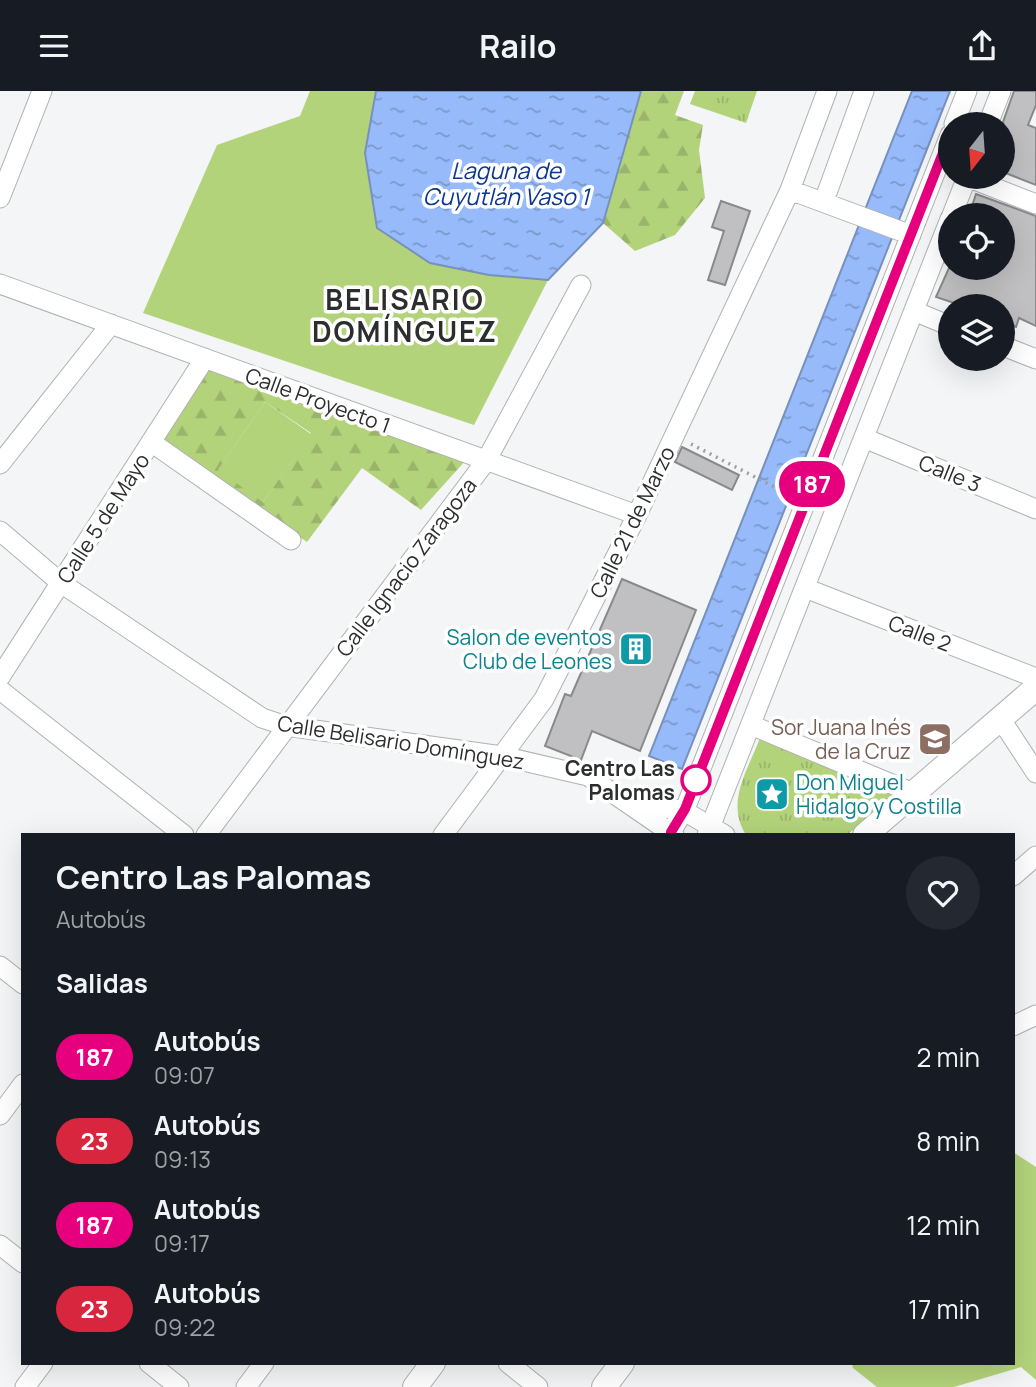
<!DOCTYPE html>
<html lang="es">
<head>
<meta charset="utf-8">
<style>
  :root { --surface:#171b24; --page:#242831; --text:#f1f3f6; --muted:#9ea1a6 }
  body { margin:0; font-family:Manrope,sans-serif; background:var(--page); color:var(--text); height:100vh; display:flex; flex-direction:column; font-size:26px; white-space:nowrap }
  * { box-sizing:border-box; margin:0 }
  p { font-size:23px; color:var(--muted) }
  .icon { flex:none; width:38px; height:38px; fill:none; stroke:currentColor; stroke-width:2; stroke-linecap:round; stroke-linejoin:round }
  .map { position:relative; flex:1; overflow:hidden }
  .side { position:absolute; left:21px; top:742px; width:994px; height:532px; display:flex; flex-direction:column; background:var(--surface); border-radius:0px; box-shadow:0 7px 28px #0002 }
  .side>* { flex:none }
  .badge { padding:0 14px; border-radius:23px; font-size:24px; line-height:46px }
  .needle { width:46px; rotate:197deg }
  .buttons { position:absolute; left:938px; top:21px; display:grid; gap:14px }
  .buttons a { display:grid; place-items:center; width:77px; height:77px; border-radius:50%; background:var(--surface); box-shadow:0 7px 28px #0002; font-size:35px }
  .map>.badge { position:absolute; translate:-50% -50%; box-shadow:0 0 0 4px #fff }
  h2 { padding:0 35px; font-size:26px; line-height:63px }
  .round { display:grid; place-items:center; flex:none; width:74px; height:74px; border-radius:37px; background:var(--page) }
  .headline { display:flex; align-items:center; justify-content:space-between; height:119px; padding:0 35px }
  h1 { font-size:33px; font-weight:700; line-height:52px }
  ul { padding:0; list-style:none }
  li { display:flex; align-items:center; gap:21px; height:84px; padding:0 35px }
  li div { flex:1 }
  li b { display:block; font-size:26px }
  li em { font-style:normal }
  li .badge { min-width:77px; font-weight:700; text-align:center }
  header { display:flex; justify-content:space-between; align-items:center; height:91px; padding:0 35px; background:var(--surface); font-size:32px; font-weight:700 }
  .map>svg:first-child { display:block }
  .green { fill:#b3d37b }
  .forest { fill:url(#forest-firs); fill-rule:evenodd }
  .park { fill:url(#park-tufts) }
  .water { fill:url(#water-ripples); stroke:#7790bd; stroke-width:2 }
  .building { fill:#c0c0c2; stroke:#89888a; stroke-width:2 }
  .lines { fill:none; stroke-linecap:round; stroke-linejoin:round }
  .minor-casing { stroke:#afb1b2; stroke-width:21 }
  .major-casing { stroke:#afb1b2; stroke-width:26 }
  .path { stroke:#9c9e9f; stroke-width:3.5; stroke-dasharray:2 5; stroke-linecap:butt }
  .minor { stroke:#fff; stroke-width:19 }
  .major { stroke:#fff; stroke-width:24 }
  .line-casing { stroke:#fff; stroke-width:16 }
  .line { stroke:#e6007e; stroke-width:10 }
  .stop-dot { fill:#fff; stroke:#e6007e; stroke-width:3.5 }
  .labels { text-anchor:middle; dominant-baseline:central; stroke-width:7; stroke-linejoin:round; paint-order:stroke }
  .street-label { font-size:21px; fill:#2c2d2d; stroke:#fff }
  .culture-label { font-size:21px; fill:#0d838f; stroke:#fff; text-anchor:end }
  .education-label { font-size:21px; fill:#785e54; stroke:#fff; text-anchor:end }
  .stop-label { font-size:21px; font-weight:bold; fill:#2c2d2d; stroke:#fff; text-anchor:end }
  .water-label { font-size:23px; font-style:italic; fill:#0b3691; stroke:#fff }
  .district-label { font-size:28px; font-weight:bold; letter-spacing:2px; fill:#2c2d2d; stroke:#fff }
</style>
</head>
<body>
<header><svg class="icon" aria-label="menu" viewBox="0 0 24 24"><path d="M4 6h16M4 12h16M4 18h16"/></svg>Railo<svg class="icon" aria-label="share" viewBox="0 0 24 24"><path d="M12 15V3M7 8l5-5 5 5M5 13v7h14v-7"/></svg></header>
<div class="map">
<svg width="1036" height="1296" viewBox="0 0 1036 1296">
  <defs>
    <pattern id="forest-firs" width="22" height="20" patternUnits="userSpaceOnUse" patternTransform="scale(1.75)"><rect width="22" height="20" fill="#b3d37b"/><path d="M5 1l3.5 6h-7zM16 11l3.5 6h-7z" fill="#9ab56b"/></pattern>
    <pattern id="park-tufts" width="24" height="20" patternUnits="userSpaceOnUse" patternTransform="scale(1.75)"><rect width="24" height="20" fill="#b3d37b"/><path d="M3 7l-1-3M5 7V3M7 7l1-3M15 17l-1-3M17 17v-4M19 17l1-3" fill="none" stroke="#9ab56b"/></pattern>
    <pattern id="water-ripples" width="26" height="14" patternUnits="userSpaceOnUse" patternTransform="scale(1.75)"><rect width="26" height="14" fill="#97bafb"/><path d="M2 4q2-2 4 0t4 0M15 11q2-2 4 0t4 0" fill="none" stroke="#7b98cc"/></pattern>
  </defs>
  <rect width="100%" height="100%" fill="#f3f5f7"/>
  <!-- green -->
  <path class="green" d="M 310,0 L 376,0 L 365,62 L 430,172 L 489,184 L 548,189 L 474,334 L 143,222 L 217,54 L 300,25 Z
    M 265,311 L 311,343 L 263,411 L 217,380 Z
    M 1013,1061 L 1036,1076 L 1036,1289 L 1021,1276 L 954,1296 L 877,1296 L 853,1277 L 852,1272 L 1013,1272 Z"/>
  <!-- forest -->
  <path class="forest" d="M 641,0 L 684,0 L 675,24 L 703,34 L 699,59 L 705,107 L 675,144 L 635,160 L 603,132 Z
    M 213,271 L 466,369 L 421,419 L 362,377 L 307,451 L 161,348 ZM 265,311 L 311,342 L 263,411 L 218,379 Z"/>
  <!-- park -->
  <path class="park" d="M 695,0 L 757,0 L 746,32 L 690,13 Z
    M 760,647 L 894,703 L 847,744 L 746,744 C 725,711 748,679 760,647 Z"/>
  <!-- water -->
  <path class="water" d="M 376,0 L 641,0 L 603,132 L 548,189 L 489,184 L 430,172 L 377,137 L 365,62 Z
    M 912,0 L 950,0 L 682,678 L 649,665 Z"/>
  <!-- building -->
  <path class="building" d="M 1014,0 L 1036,0 L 1036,14 L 1028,34 L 1036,37 L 1036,94 L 1003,81 L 1003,31 Z
    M 976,103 L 1036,125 L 1036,235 L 1019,227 L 1016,236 L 1003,231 L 1003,215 L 963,215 L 936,206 L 949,177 L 1003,177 L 1003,124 L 969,124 Z
    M 721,110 L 750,120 L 725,194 L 708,189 L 724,140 L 712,136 Z
    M 682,356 L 739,384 L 732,399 L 675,371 Z
    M 622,488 L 696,519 L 640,660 L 592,640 L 581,669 L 545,655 L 565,603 L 571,605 Z"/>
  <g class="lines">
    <!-- minor casing -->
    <g class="minor-casing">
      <path id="minor" d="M 954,33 L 967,0
        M 988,33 L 1001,0
        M 967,86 L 1036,113
        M 790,99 L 911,144
        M 0,107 L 42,0
        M 824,110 L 864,0
        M 952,124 L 967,86
        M 0,193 L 637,424
        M 914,220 L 950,235
        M 1003,255 L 1036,268
        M 864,347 L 1036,418
        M 151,351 L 291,449
        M 0,373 L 111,233
        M 0,440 L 61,492 L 262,627 L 286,635 L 502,665 L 588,685 L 674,744
        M 805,497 L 1036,587
        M 0,586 L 205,267
        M 0,599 L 184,744
        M 1000,627 L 1036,682
        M 751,634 L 913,702
        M 635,712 L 684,720 L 725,744
        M 206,744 L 486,370 L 581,194
        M 443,744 L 544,608 L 637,424 L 790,99 L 827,0
        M 669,744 L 685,718 L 950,44
        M 707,744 L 950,128
        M 1013,785 L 1036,765
        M 0,875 L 23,893
        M 1013,935 L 1036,924
        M 0,1024 L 23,993
        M 0,1154 L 23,1172
        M 149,1272 L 179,1296
        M 508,1272 L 538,1296
        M 25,1296 L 43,1272
        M 246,1296 L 264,1272"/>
    </g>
    <!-- major casing -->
    <g class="major-casing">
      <path id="major" d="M 865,744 L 1036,597
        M 415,1296 L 433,1272
        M 604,1296 L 622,1272"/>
    </g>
    <!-- path -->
    <path class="path" d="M 691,353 L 790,404"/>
    <!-- minor -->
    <use href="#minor" class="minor"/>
    <!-- major -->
    <use href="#major" class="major"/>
  </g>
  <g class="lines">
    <!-- line casing -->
    <g class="line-casing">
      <path id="line" d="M 671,741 L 685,718 L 950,44"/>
    </g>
    <!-- line -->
    <use href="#line" class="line"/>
  </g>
  <!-- icons -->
  <defs>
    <g id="building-square" transform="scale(1.75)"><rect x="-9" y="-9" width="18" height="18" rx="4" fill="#0f9aa8" stroke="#fff"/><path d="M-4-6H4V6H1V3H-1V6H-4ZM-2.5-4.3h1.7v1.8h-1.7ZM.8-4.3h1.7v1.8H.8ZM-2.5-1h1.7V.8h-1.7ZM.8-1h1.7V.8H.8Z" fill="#fff"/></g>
    <g id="school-square" transform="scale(1.75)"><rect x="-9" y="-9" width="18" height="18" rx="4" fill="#8d6e63" stroke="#fff"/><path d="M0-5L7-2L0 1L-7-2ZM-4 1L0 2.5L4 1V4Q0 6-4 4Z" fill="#fff"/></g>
    <g id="sight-square" transform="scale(1.75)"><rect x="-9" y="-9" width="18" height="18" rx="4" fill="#0f9aa8" stroke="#fff"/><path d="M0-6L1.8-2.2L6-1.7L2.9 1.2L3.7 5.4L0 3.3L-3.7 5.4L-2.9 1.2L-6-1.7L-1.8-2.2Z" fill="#fff"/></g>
  </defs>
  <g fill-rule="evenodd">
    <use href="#building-square" x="636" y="558"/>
    <use href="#school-square" x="935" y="648"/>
    <use href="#sight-square" x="772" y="703"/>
  </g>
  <!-- markers -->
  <circle class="stop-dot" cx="696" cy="689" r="14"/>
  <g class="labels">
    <!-- street labels -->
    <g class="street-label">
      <text transform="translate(318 309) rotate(20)">Calle Proyecto 1</text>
      <text transform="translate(950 382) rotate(22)">Calle 3</text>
      <text transform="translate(103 427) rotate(-57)">Calle 5 de Mayo</text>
      <text transform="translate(632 431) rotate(-64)">Calle 21 de Marzo</text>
      <text transform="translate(406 476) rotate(-53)">Calle Ignacio Zaragoza</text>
      <text transform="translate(920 542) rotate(21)">Calle 2</text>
      <text transform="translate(401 651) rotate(9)">Calle Belisario Domínguez</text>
    </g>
    <!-- culture labels -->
    <g class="culture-label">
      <text x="612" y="546">Salon de eventos<tspan x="612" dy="24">Club de Leones</tspan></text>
      <text x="796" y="691" text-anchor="start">Don Miguel<tspan x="796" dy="24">Hidalgo y Costilla</tspan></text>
    </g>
    <!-- education labels -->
    <g class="education-label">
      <text x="911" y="636">Sor Juana Inés<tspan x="911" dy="24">de la Cruz</tspan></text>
    </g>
    <!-- stop labels -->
    <g class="stop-label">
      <text x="675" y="677">Centro Las<tspan x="675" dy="24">Palomas</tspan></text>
    </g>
    <!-- water labels -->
    <g class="water-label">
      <text x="506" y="79">Laguna de<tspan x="506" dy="26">Cuyutlán Vaso 1</tspan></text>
    </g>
    <!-- district labels -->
    <g class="district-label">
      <text x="405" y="208">BELISARIO<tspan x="405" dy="32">DOMÍNGUEZ</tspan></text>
    </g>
  </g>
</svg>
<div class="buttons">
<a><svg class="needle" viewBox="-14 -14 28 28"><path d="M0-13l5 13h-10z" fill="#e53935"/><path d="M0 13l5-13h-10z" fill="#9ea1a6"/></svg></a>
<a><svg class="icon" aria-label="locate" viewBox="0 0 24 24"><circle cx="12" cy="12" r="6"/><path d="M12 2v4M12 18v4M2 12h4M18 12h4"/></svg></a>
<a><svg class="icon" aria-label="layers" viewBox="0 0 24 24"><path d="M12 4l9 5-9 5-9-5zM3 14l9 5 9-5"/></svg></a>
</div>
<b class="badge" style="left:812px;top:393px;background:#e6007e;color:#fff">187</b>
<section class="side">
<div class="headline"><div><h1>Centro Las Palomas</h1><p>Autobús</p></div><a class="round"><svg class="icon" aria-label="heart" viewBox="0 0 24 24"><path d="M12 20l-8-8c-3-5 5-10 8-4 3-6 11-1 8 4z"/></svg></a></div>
<h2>Salidas</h2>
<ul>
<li><span class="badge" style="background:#e6007e;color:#fff">187</span><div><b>Autobús</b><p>09:07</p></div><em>2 min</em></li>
<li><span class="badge" style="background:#d7263d;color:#fff">23</span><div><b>Autobús</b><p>09:13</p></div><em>8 min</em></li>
<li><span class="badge" style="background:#e6007e;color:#fff">187</span><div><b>Autobús</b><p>09:17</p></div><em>12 min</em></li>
<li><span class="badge" style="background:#d7263d;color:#fff">23</span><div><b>Autobús</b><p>09:22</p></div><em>17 min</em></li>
</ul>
</section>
</div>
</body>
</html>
